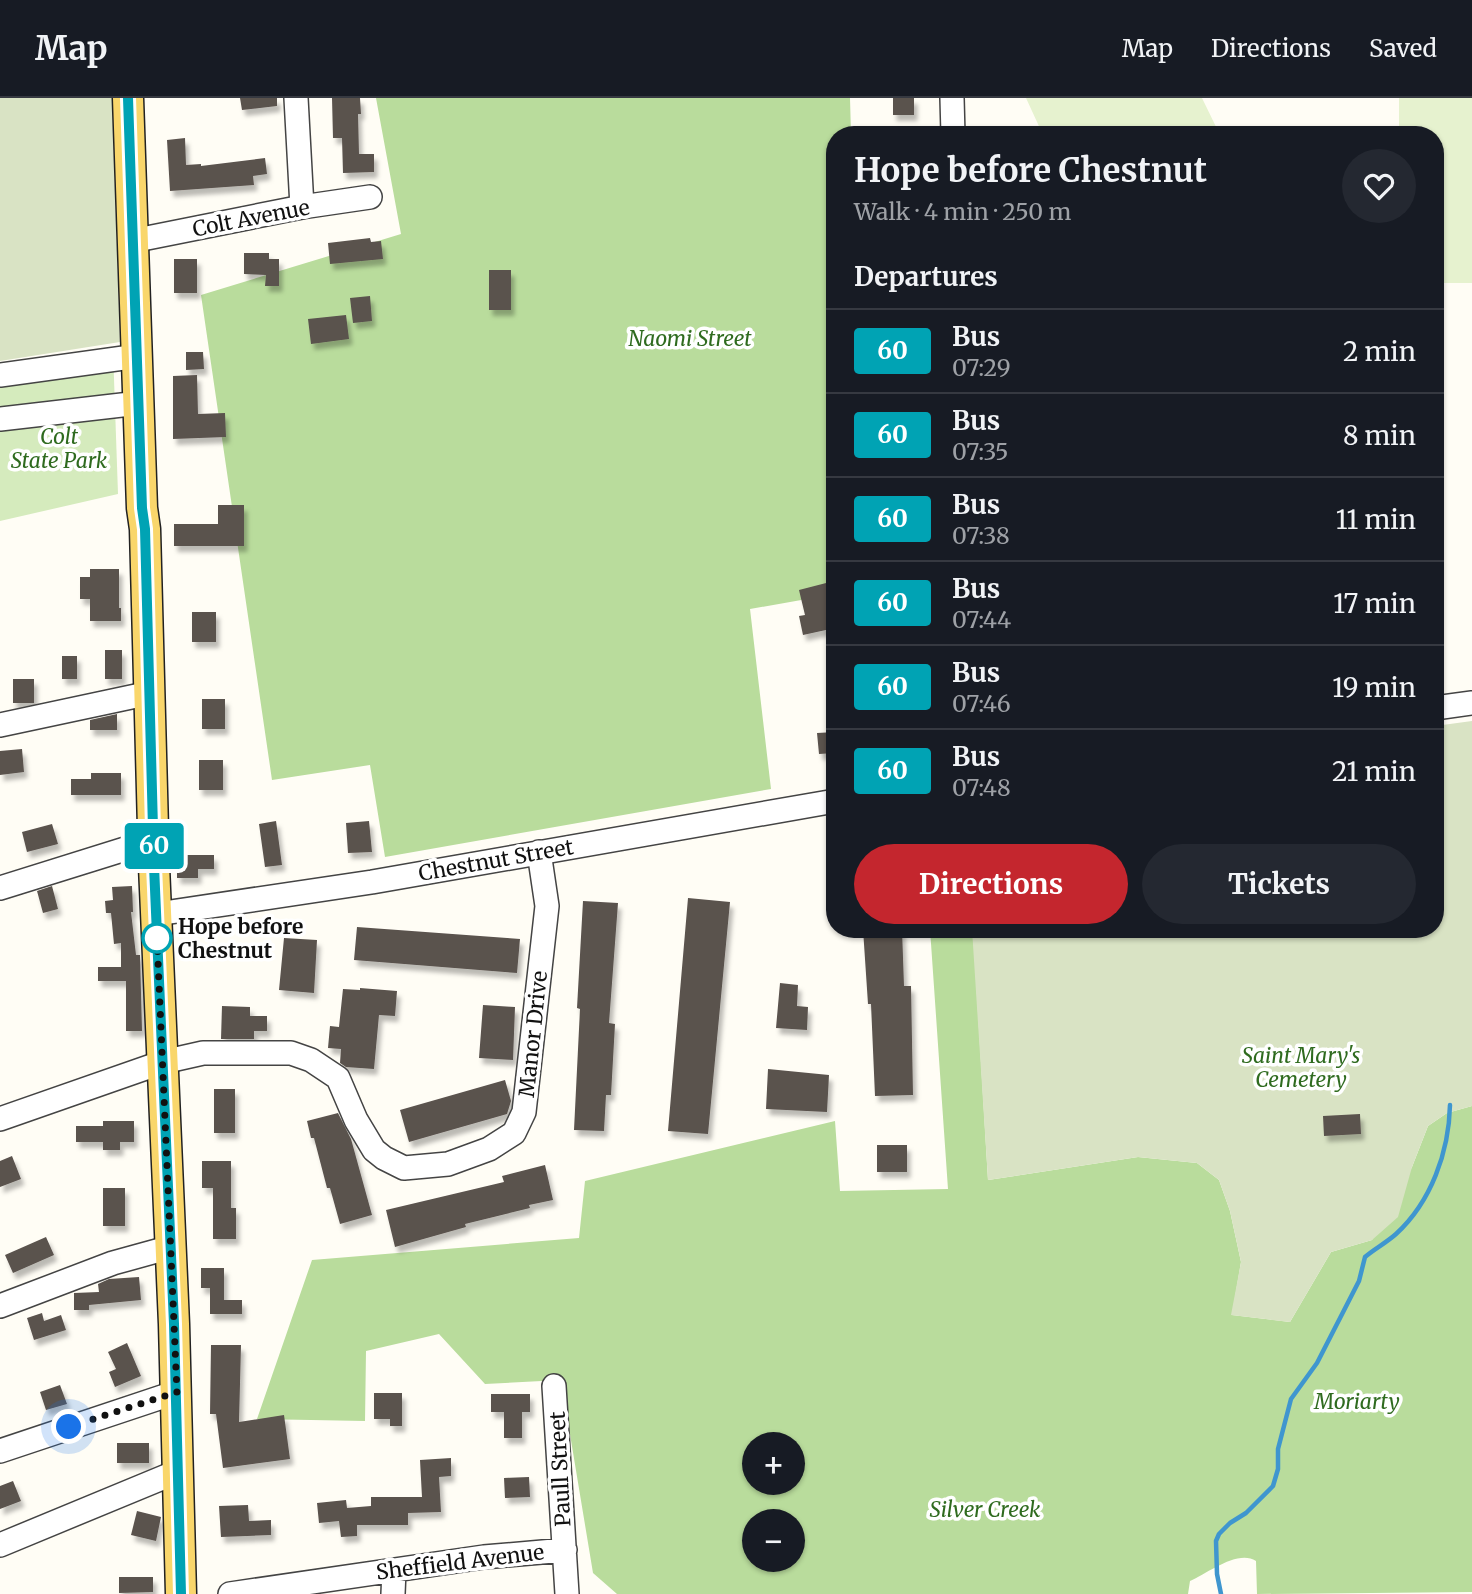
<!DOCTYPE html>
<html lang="en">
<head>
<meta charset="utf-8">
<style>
  :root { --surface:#171b24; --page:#242831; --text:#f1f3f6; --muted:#9ea1a6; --line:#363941; --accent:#c4262e }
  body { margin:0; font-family:Merriweather,serif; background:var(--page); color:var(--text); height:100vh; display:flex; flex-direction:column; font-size:26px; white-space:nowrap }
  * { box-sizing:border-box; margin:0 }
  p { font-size:23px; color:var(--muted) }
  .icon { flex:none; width:38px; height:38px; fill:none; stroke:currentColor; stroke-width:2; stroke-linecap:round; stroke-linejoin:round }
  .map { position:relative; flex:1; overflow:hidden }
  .details { position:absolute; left:826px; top:28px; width:618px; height:812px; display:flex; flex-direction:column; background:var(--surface); border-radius:28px; box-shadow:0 2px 5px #0004 }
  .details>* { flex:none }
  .badge { padding:0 14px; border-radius:5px; font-size:24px; line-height:46px }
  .tools { position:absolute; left:742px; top:1334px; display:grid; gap:14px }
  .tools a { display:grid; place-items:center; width:63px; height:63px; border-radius:50%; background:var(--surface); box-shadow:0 2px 5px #0004; font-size:35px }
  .you { position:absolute; width:35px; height:35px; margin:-18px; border:5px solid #fff; border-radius:50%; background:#1a73e8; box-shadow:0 0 0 10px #1a73e833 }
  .map>.badge { position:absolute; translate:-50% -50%; box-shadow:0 0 0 4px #fff }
  h2 { padding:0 28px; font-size:26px; line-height:63px }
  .round { display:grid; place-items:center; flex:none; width:74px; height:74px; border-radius:37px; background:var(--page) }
  .head { display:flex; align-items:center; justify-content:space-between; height:119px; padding:0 28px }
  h1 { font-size:33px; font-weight:700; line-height:52px }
  .primary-button { display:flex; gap:14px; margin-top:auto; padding:14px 28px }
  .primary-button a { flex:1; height:80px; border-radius:42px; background:var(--accent); color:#fff; font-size:28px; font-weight:700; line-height:80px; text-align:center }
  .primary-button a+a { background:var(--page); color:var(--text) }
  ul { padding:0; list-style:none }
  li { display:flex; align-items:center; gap:21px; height:84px; padding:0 28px; border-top:2px solid var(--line) }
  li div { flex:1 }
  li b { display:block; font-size:26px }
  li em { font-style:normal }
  li .badge { min-width:77px; font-weight:700; text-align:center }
  header { display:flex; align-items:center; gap:42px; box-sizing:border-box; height:98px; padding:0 35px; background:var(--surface); border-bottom:2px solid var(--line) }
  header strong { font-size:33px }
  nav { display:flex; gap:38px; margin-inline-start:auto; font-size:24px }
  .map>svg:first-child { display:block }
  .green { fill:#d5ebbd }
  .forest { fill:#b9dc9c; fill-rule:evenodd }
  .cemetery { fill:#d9e3c4 }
  .pitch { fill:#e6f2cf }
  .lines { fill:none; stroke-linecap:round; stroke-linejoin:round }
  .stream { stroke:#3f96cf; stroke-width:4.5 }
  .building { fill:#5a524d; filter:url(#shadow) }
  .minor-casing { stroke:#444; stroke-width:26 }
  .major-casing { stroke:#222; stroke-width:33 }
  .minor { stroke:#fff; stroke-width:23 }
  .major { stroke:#f9d66b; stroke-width:30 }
  .line-casing { stroke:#fff; stroke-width:16 }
  .line { stroke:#00a3b4; stroke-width:10 }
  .walk { stroke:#111; stroke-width:7; stroke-dasharray:0 12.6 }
  .stop-dot { fill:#fff; stroke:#00a3b4; stroke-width:3.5 }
  .labels { text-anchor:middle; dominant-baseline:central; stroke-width:7; stroke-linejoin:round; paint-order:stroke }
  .street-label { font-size:21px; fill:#111; stroke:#fff }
  .park-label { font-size:21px; font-style:italic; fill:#2f6b1f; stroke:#fff }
  .stop-label { font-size:21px; font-weight:bold; fill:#111; stroke:#fff; text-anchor:start }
</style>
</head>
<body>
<header>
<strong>Map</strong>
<nav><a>Map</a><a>Directions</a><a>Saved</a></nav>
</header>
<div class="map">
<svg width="1472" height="1496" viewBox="0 0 1472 1496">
  <defs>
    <filter id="shadow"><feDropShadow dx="3.5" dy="6" stdDeviation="2" flood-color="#0004"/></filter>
  </defs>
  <rect width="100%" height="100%" fill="#fffdf5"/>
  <!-- green -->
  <path class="green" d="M 113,252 L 118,396 L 0,423 L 0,272 Z"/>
  <!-- forest -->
  <path class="forest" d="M 376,0 L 850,0 L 851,37 L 835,37 L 835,496 L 750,511 L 771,691 L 385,759 L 370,667 L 272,682 L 201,197 L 401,136 Z
    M 930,831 L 973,831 L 988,1082 L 1138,1059 L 1197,1065 L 1219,1082 L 1230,1113 L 1241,1164 L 1232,1217 L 1290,1224 L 1331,1154 L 1372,1142 L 1412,1069 L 1428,1028 L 1447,1015 L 1472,1008 L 1472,1494 L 1257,1496 L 1256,1463 C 1238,1451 1208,1475 1190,1483 L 1188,1496 L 617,1496 L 593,1475 L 561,1282 L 485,1286 L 439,1236 L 366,1253 L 365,1323 L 257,1321 L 312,1162 L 579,1140 L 585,1083 L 835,1023 L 840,1093 L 948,1091 ZM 754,1346 L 793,1346 L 793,1384 L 754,1384 ZM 754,1423 L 793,1423 L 793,1461 L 754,1461 Z"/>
  <!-- cemetery -->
  <path class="cemetery" d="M 0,0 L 112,0 L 120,244 L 0,263 Z
    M 1472,623 L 1472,1008 L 1447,1015 L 1428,1028 L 1412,1069 L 1398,1119 L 1372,1142 L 1331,1154 L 1290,1224 L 1231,1217 L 1241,1164 L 1230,1113 L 1219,1082 L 1197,1065 L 1138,1059 L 988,1082 L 972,831 L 1435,831 L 1435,628 Z"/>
  <!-- pitch -->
  <path class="pitch" d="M 1026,0 L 1202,0 L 1220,37 L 1043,37 Z
    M 1399,0 L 1472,0 L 1472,185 L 1435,185 L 1435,37 L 1399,37 Z"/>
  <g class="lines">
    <!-- stream -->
    <path class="stream" d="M 1221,1496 L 1217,1476 L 1216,1443 L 1219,1436 L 1230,1425 L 1246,1415 L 1273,1388 L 1278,1371 L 1278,1351 L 1291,1301 L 1317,1265 L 1359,1183 L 1365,1159 C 1374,1151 1386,1145 1396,1136 C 1431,1104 1449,1054 1450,1007"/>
  </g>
  <!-- building -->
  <path class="building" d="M 240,0 L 277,0 L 277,8 L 242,12 Z
    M 332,0 L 360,0 L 361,16 L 358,16 L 359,56 L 374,56 L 374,74 L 343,75 L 342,40 L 333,40 Z
    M 893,0 L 914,0 L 914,17 L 893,17 Z
    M 185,40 L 186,67 L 201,66 L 201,68 L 265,60 L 267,76 L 253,78 L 254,87 L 170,93 L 167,42 Z
    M 370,140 L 371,144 L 381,143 L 383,161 L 330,166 L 328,145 Z
    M 244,155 L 269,155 L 269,161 L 279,161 L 279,188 L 265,188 L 266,177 L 244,176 Z
    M 174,161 L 197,161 L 197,195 L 174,195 Z
    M 489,172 L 511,172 L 511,212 L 489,212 Z
    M 370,198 L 372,223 L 353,225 L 350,200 Z
    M 346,217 L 349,241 L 311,246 L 308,221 Z
    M 186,254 L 203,254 L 204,271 L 186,272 Z
    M 197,277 L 198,316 L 225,315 L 226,339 L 173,341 L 173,278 Z
    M 218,407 L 244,407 L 244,448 L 174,448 L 174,426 L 218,426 Z
    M 90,471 L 119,471 L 119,510 L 121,510 L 121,523 L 90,523 L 90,501 L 80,501 L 80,479 L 90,479 Z
    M 830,484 L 835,506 L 835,530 L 803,537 L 799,518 L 805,517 L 799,492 Z
    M 192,514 L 216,514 L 216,544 L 192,544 Z
    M 105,552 L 122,552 L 122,581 L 105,581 Z
    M 62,558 L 77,558 L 77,581 L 62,581 Z
    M 13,581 L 34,581 L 34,605 L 13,605 Z
    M 202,601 L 225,601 L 225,631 L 202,631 Z
    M 117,616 L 117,632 L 90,632 L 90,622 Z
    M 835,634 L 835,655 L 819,656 L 817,635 Z
    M 22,651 L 24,674 L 0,677 L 0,653 Z
    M 199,662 L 223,662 L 223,692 L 199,692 Z
    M 91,675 L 121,675 L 121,697 L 71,697 L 71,681 L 91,681 Z
    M 276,723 L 282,767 L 265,769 L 259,726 Z
    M 369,723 L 372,754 L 348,755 L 346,725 Z
    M 52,726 L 58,746 L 27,754 L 22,734 Z
    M 177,757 L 214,757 L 214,771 L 198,771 L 198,780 L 177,780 Z
    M 52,788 L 58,811 L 43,815 L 37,793 Z
    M 132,788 L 133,814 L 131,814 L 136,857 L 140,857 L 142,933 L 126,933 L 126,883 L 98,883 L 98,869 L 121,869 L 121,845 L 114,846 L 111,815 L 106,815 L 105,803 L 113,802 L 112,789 Z
    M 688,800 L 730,804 L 708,1036 L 668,1033 Z
    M 583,803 L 618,805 L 609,925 L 615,926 L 611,997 L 606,997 L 604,1033 L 574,1032 L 580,911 L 577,910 Z
    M 357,829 L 520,841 L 517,875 L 354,862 Z
    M 863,831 L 902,831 L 904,888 L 911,888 L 913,997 L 875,998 L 871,906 L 868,906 Z
    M 284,840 L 317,842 L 314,895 L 279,892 Z
    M 780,885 L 798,887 L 797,908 L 808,909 L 807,932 L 776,930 Z
    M 360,890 L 397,893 L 395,918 L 379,917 L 374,971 L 346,969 L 340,965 L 341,951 L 328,950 L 330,928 L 339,929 L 343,891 L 360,892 Z
    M 483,907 L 515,909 L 513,962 L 479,960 Z
    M 222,908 L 250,909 L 250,918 L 267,918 L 267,933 L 254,933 L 254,941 L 221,941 Z
    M 768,971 L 829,977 L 827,1014 L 766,1011 Z
    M 505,982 L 511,1003 L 507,1016 L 409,1044 L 400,1012 Z
    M 214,991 L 235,991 L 235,1035 L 214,1035 Z
    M 338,1015 L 351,1041 L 372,1117 L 340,1126 L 330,1090 L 327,1090 L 314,1040 L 311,1040 L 307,1023 Z
    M 1360,1016 L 1361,1036 L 1324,1038 L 1323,1018 Z
    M 103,1023 L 134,1023 L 134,1044 L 120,1044 L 120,1052 L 103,1052 L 103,1044 L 76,1044 L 76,1028 L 103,1028 Z
    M 877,1047 L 907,1047 L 907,1074 L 877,1074 Z
    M 12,1058 L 21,1081 L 0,1089 L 0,1063 Z
    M 202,1063 L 231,1063 L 231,1110 L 236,1110 L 236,1141 L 213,1141 L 213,1090 L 202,1090 Z
    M 545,1067 L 553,1102 L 529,1107 L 530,1110 L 465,1126 L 466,1129 L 395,1149 L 386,1112 L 504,1084 L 502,1078 Z
    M 103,1090 L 125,1090 L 125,1128 L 103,1128 Z
    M 46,1139 L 54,1157 L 13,1175 L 5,1157 Z
    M 201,1170 L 224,1170 L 224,1202 L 242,1202 L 242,1216 L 210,1216 L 210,1190 L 201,1190 Z
    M 139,1179 L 141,1202 L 89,1207 L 89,1212 L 74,1212 L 74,1195 L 99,1194 L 98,1186 L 109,1181 Z
    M 42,1215 L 44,1223 L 61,1217 L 66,1232 L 34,1242 L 27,1220 Z
    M 127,1245 L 141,1278 L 115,1289 L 109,1274 L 116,1271 L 108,1254 Z
    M 211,1247 L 241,1247 L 239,1324 L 284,1317 L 290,1361 L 223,1370 L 216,1316 L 210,1316 Z
    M 60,1287 L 67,1306 L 46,1312 L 40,1294 Z
    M 374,1295 L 402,1295 L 402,1328 L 390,1328 L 390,1321 L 374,1321 Z
    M 491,1296 L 530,1296 L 530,1314 L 522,1314 L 522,1340 L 504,1340 L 504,1314 L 491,1314 Z
    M 117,1345 L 149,1345 L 149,1365 L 117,1365 Z
    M 451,1360 L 451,1378 L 439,1379 L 441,1414 L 408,1415 L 408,1427 L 357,1427 L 357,1438 L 341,1439 L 339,1423 L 319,1425 L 317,1405 L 346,1402 L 347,1410 L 371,1408 L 371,1399 L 422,1399 L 420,1362 Z
    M 529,1379 L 530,1399 L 505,1400 L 504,1380 Z
    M 13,1383 L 21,1403 L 0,1411 L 0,1388 Z
    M 248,1407 L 249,1423 L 271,1422 L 271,1437 L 221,1439 L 219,1408 Z
    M 137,1413 L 161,1419 L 156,1443 L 131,1437 Z
    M 119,1479 L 153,1479 L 153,1494 L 119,1495 Z"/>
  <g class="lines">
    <!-- minor casing -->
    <g class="minor-casing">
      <path id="minor" d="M 296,0 L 302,109
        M 952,0 L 953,37
        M 132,143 L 302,109 L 370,99
        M 0,277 L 138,258
        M 0,321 L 139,305
        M 1435,610 L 1472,605
        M 0,627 L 150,595
        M 0,790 L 154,742
        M 157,816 L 372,784 L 835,703
        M 0,1021 L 163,964 L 203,955 L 291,955 L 311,962 L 338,980 L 356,1022 L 374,1052 L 384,1060 L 404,1070 L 448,1066 L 489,1051 L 514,1035 L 524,1014 L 547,808 L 539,754
        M 0,1208 L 113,1165 L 171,1149
        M 554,1288 L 567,1496
        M 0,1353 L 177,1294
        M 0,1447 L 179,1373
        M 230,1496 L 484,1459 L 565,1452
        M 393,1496 L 394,1472"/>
    </g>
    <!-- major casing -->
    <g class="major-casing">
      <path id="major" d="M 128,0 L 142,410 L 145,431 L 154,768 L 174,1226 L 181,1496"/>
    </g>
    <!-- minor -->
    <use href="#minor" class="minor"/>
    <!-- major -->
    <use href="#major" class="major"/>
  </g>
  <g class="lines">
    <!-- line casing -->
    <g class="line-casing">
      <path id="line" d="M 128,0 L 142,410 L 145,431 L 154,768 L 174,1226 L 181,1496"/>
    </g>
    <!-- line -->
    <use href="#line" class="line"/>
    <!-- walk -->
    <path class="walk" d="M 69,1329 L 177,1294 L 157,840"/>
  </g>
  <!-- markers -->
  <circle class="stop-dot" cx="157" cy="840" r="14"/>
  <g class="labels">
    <!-- street labels -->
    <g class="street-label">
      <text transform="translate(251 120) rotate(-11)">Colt Avenue</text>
      <text transform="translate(496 762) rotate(-10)">Chestnut Street</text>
      <text transform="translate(533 936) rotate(-84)">Manor Drive</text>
      <text transform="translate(560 1371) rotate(-93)">Paull Street</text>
      <text transform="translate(460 1464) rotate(-7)">Sheffield Avenue</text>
    </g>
    <!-- park labels -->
    <g class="park-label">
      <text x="690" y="240">Naomi Street</text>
      <text x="59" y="338">Colt<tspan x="59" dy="24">State Park</tspan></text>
      <text x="1301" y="957">Saint Mary's<tspan x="1301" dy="24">Cemetery</tspan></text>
      <text x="1357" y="1303">Moriarty</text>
      <text x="985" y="1411">Silver Creek</text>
    </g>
    <!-- stop labels -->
    <g class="stop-label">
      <text x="178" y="828">Hope before<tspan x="178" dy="24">Chestnut</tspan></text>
    </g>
  </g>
</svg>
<div class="tools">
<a>+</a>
<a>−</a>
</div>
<div class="you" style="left:69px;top:1329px"></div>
<b class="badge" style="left:154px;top:748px;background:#00a3b4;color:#fff">60</b>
<section class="details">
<div class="head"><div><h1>Hope before Chestnut</h1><p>Walk · 4 min · 250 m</p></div><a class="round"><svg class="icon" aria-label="heart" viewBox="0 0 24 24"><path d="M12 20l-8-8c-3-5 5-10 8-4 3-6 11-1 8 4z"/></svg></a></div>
<h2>Departures</h2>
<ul>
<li><span class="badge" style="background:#00a3b4;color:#fff">60</span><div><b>Bus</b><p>07:29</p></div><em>2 min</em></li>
<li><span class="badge" style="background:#00a3b4;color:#fff">60</span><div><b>Bus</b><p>07:35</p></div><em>8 min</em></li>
<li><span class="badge" style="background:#00a3b4;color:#fff">60</span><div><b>Bus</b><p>07:38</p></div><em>11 min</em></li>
<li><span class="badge" style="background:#00a3b4;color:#fff">60</span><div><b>Bus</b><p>07:44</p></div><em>17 min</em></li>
<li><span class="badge" style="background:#00a3b4;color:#fff">60</span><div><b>Bus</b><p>07:46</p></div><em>19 min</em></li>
<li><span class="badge" style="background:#00a3b4;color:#fff">60</span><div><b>Bus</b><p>07:48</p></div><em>21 min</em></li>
</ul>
<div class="primary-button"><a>Directions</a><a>Tickets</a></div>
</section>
</div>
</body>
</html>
